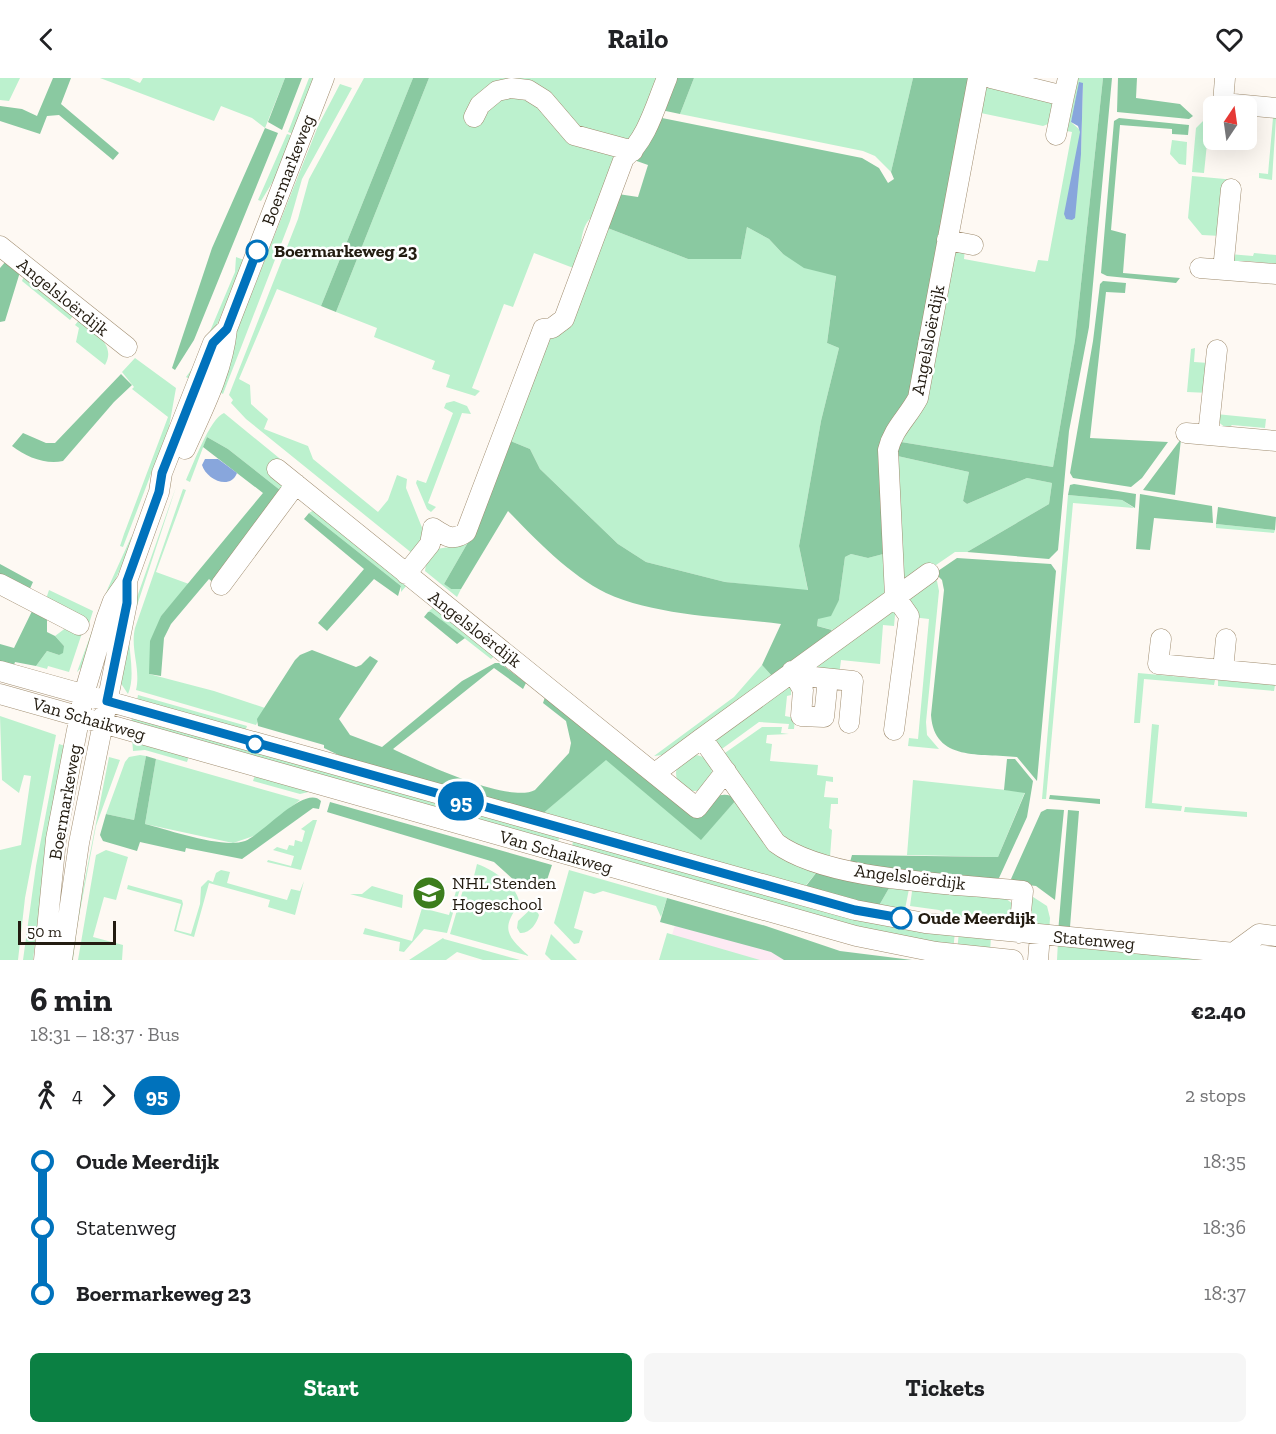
<!DOCTYPE html>
<html lang="en">
<head>
<meta charset="utf-8">
<style>
  :root { --surface:#fff; --page:#f6f6f6; --text:#202124; --muted:#757577; --accent:#0b8043 }
  body { margin:0; font-family:"Zilla Slab",serif; background:var(--page); color:var(--text); height:100vh; display:flex; flex-direction:column; font-size:22px; white-space:nowrap }
  * { box-sizing:border-box; margin:0 }
  p { font-size:20px; color:var(--muted) }
  .icon { flex:none; width:33px; height:33px; fill:none; stroke:currentColor; stroke-width:2; stroke-linecap:round; stroke-linejoin:round }
  .map { position:relative; height:882px; overflow:hidden }
  .sheet { display:flex; flex-direction:column; background:var(--surface); flex:1 }
  .sheet>* { flex:none }
  .badge { padding:0 12px; border-radius:20px; font-size:21px; line-height:39px }
  .needle { width:39px; rotate:13deg }
  .tools { position:absolute; left:1203px; top:18px; display:grid; gap:12px }
  .tools a { display:grid; place-items:center; width:54px; height:54px; border-radius:9px; background:var(--surface); box-shadow:0 6px 24px #0002; font-size:30px }
  .scale { position:absolute; left:18px; bottom:15px; width:98px; box-sizing:border-box; padding-left:6px; border:3px solid #231c11; border-top:0; font-size:16px; line-height:21px; white-space:nowrap; color:#231c11; -webkit-text-stroke:4px #fff; paint-order:stroke }
  .map>.badge { position:absolute; translate:-50% -50%; box-shadow:0 0 0 3px #fff }
  .legs { display:flex; align-items:center; gap:9px; height:66px; padding:0 30px; font-size:20px }
  .legs p { margin-inline-start:auto }
  .overview { display:flex; align-items:center; justify-content:space-between; height:102px; padding:0 30px }
  h1 { font-size:33px; font-weight:700; line-height:45px }
  .primary-button { display:flex; gap:12px; margin-top:auto; padding:12px 30px }
  .primary-button a { flex:1; height:69px; border-radius:9px; background:var(--accent); color:#fff; font-size:24px; font-weight:700; line-height:69px; text-align:center }
  .primary-button a+a { background:var(--page); color:var(--text) }
  ul { padding:0 30px; list-style:none }
  li { display:flex; align-items:center; gap:21px; height:66px; font-size:22px }
  li i { display:grid; place-items:center; width:9px; height:100%; margin:0 8px; background:currentColor }
  li i::after { content:''; width:15px; height:15px; margin:-8px; border:4px solid; border-radius:50%; background:var(--surface) }
  li p { margin-inline-start:auto }
  li:first-child i { background:linear-gradient(#0000 50%,currentColor 0) }
  li:last-child i { background:linear-gradient(currentColor 50%,#0000 0) }
  header { display:flex; justify-content:space-between; align-items:center; height:78px; padding:0 30px; background:var(--surface); font-size:27px; font-weight:700 }
  .map>svg:first-child { display:block }
  .education { fill:#fdeaf3 }
  .green { fill:#bcf1ce; fill-rule:evenodd }
  .forest { fill:#8ac9a1 }
  .water { fill:#88a6dc }
  .lines { fill:none; stroke-linecap:round; stroke-linejoin:round }
  .minor-casing { stroke:#a08d70; stroke-width:21 }
  .minor { stroke:#fff; stroke-width:20 }
  .line-1-casing { stroke:#fff; stroke-width:14 }
  .line-1 { stroke:#0072bc; stroke-width:9 }
  .stop-1-dot { fill:#fff; stroke:#0072bc; stroke-width:3 }
  .labels { text-anchor:middle; dominant-baseline:central; stroke-width:5; stroke-linejoin:round; paint-order:stroke }
  .street-label { font-size:18px; fill:#231c11; stroke:#fff }
  .stop-label { font-size:18px; font-weight:bold; fill:#231c11; stroke:#fff; text-anchor:start }
  .poi-label { font-size:18px; fill:#231c11; stroke:#fff; text-anchor:start }
</style>
</head>
<body>
<header><svg class="icon" aria-label="back" viewBox="0 0 24 24"><path d="M15 5l-7 7 7 7"/></svg>Railo<svg class="icon" aria-label="heart" viewBox="0 0 24 24"><path d="M12 20l-8-8c-3-5 5-10 8-4 3-6 11-1 8 4z"/></svg></header>
<div class="map">
<svg width="1276" height="882" viewBox="0 0 1276 882">
  <rect width="100%" height="100%" fill="#fef9f3"/>
  <!-- education -->
  <path class="education" d="M 678,836 L 842,882 L 665,882 Z"/>
  <!-- green -->
  <path class="green" d="M 0,0 L 20,0 L 9,23 L 0,22 Z
    M 100,0 L 129,0 L 140,5 L 143,0 L 285,0 L 265,50 L 252,40 L 221,28 L 214,43 Z
    M 309,0 L 315,0 L 293,56 L 288,54 Z
    M 364,0 L 413,0 L 321,228 L 277,211 L 239,301 L 250,307 L 251,326 L 268,341 L 264,351 L 308,368 L 313,381 L 378,434 L 388,422 L 397,397 L 407,401 L 406,410 L 425,457 L 413,476 L 246,341 L 231,325 L 233,322 L 229,317 L 298,141 L 309,101 Z
    M 429,0 L 661,0 L 636,60 C 616,63 587,62 572,49 C 562,41 556,29 547,20 C 534,8 510,4 493,8 L 475,25 L 471,36 L 480,38 C 491,13 519,5 540,25 C 552,35 558,51 570,60 C 578,66 607,70 619,75 L 597,137 C 577,143 583,175 576,191 L 534,175 L 513,229 L 504,226 L 472,310 L 480,313 L 475,318 L 446,309 L 450,297 L 432,291 L 435,283 L 374,259 L 377,250 L 336,234 Z
    M 694,0 L 913,0 L 891,94 L 875,78 L 863,73 L 680,36 Z
    M 1073,0 L 1103,0 L 1075,262 L 1053,389 L 895,363 L 952,173 L 965,171 L 964,181 L 1035,194 L 1038,182 L 1048,183 L 1072,54 L 1062,52 ZM 1083,5 L 1081,76 L 1080,52 L 1071,44 Z
    M 340,6 L 352,10 L 302,101 L 290,143 L 223,316 L 217,313 L 235,257 L 318,48 Z
    M 988,9 L 1048,22 L 1053,26 L 1048,46 L 1043,48 L 976,34 L 983,11 Z
    M 1210,36 L 1204,95 L 1192,94 L 1196,50 Z
    M 1273,40 L 1276,40 L 1272,102 L 1259,100 L 1259,95 L 1268,96 Z
    M 287,56 L 293,58 L 278,95 L 261,123 L 258,122 Z
    M 1172,62 L 1187,64 L 1186,87 L 1179,86 L 1170,76 Z
    M 1192,98 L 1236,102 L 1221,158 L 1202,157 L 1188,140 Z
    M 605,149 L 688,181 L 741,181 L 747,149 L 769,161 L 783,176 L 836,197 L 827,265 L 839,270 L 821,343 L 799,468 L 808,513 L 725,504 L 646,484 L 618,466 L 540,391 L 530,371 L 508,362 L 544,267 Z
    M 1254,175 L 1276,177 L 1276,186 L 1247,183 L 1241,188 L 1232,183 L 1229,176 L 1253,178 Z
    M 236,179 L 244,182 L 202,283 L 191,302 L 186,299 L 197,284 L 235,194 Z
    M 24,198 L 73,238 L 70,242 L 22,203 Z
    M 79,242 C 93,254 117,266 105,287 L 76,264 L 79,250 L 75,247 Z
    M 1212,264 L 1219,264 L 1209,315 L 1187,314 L 1191,271 L 1195,270 L 1194,284 L 1209,285 Z
    M 135,280 L 176,310 L 169,349 L 123,469 L 120,468 L 124,456 L 168,339 L 132,311 L 134,309 L 122,294 Z
    M 454,323 L 467,328 L 471,336 L 462,335 L 428,425 L 436,429 L 431,434 L 427,431 L 416,405 L 417,402 L 426,405 L 453,335 L 444,330 L 446,325 Z
    M 224,335 L 295,393 L 285,416 L 228,371 L 207,359 L 190,404 L 186,402 C 193,387 210,340 224,335 Z
    M 1216,336 L 1266,341 L 1265,350 L 1232,347 L 1227,351 L 1216,342 Z
    M 893,377 L 969,394 L 963,423 L 967,426 L 1027,400 L 1052,405 L 1049,426 L 967,474 L 955,474 L 904,509 Z
    M 176,409 L 129,552 C 128,573 136,597 128,616 L 120,604 L 131,536 Z
    M 183,411 L 186,412 L 156,494 L 189,506 L 161,538 L 149,596 L 214,613 L 265,630 L 256,647 L 136,612 C 141,591 130,571 135,550 Z
    M 1068,417 L 1122,422 L 1134,430 L 1073,425 L 1046,721 L 1042,721 Z
    M 314,432 L 407,507 L 401,514 L 401,508 L 309,435 Z
    M 1216,446 L 1275,452 L 1274,455 L 1216,450 Z
    M 132,457 L 128,474 L 100,535 L 82,589 L 77,594 L 108,510 Z
    M 467,466 L 444,506 L 451,511 L 461,511 L 457,519 L 425,493 L 426,486 L 437,471 Z
    M 887,475 L 888,515 L 841,554 L 817,548 L 818,541 L 839,522 L 845,479 L 851,476 L 868,480 Z
    M 929,499 L 937,503 L 939,513 L 926,644 L 927,657 L 939,671 L 908,668 L 909,660 L 918,661 L 929,541 L 912,539 L 900,519 Z
    M 49,512 L 93,533 L 88,549 L 45,524 Z
    M 435,528 L 498,575 L 491,581 L 431,534 L 428,534 Z
    M 895,530 L 901,538 L 895,537 L 894,548 L 883,547 L 880,586 L 841,582 L 839,598 L 805,596 Z
    M 67,549 L 84,549 L 69,594 L 48,588 L 47,591 L 36,588 L 47,573 L 59,577 L 64,568 L 55,558 Z
    M 762,587 L 772,598 L 662,677 L 654,678 L 734,619 Z
    M 1138,595 L 1215,602 L 1214,607 L 1144,601 L 1140,645 L 1134,645 Z
    M 1218,602 L 1275,607 L 1274,613 L 1218,608 Z
    M 783,608 L 795,609 L 797,612 L 791,612 L 791,617 L 787,618 L 785,638 L 795,640 L 794,651 L 788,651 L 789,646 L 759,644 L 719,673 L 710,660 Z
    M 138,617 L 247,648 L 245,654 L 137,623 Z
    M 0,638 L 56,657 L 25,820 L 18,882 L 0,882 L 0,772 L 21,767 L 31,698 L 24,697 L 19,715 L 2,702 Z
    M 132,640 L 239,670 L 279,676 L 560,758 L 558,764 L 131,646 Z
    M 1152,646 L 1159,647 L 1152,725 L 1182,728 L 1181,733 L 1145,730 Z
    M 762,649 L 782,649 L 781,655 L 789,656 L 767,657 L 766,665 L 772,666 L 770,683 L 818,687 L 817,697 L 833,699 L 833,704 L 826,703 L 824,719 L 838,720 L 838,726 L 831,726 L 829,750 L 832,752 L 830,779 L 809,774 L 783,760 L 722,677 Z
    M 132,660 L 190,675 L 187,684 L 145,672 L 133,673 Z
    M 59,666 L 68,669 L 44,793 L 33,882 L 23,882 L 36,788 Z
    M676 695a18 18 0 1 1 36 0a18 18 0 1 1-36 0Z
    M 140,677 L 146,678 L 134,742 L 106,736 L 125,684 L 129,679 Z
    M 109,679 L 120,682 L 96,748 L 77,849 L 73,882 L 69,882 Z
    M 156,681 L 300,722 L 257,757 L 233,765 L 145,746 Z
    M 606,681 L 701,761 L 737,721 L 820,790 L 802,812 L 540,738 Z
    M 256,694 L 313,713 L 300,716 L 253,703 Z
    M 913,702 L 1025,714 L 998,779 L 907,777 Z
    M 1185,729 L 1247,734 L 1247,739 L 1184,734 Z
    M 313,742 L 317,742 L 301,792 L 267,784 L 268,782 L 291,788 L 294,778 L 273,772 L 277,769 L 287,772 L 289,767 L 294,768 L 295,762 L 302,764 L 305,753 L 301,751 Z
    M 573,762 L 955,854 L 953,873 L 924,869 L 572,769 Z
    M 106,772 L 128,779 L 116,822 L 104,819 L 93,859 L 123,867 L 122,882 L 78,882 L 96,777 Z
    M 477,786 C 491,790 521,810 519,827 C 500,851 508,859 529,878 L 450,856 L 465,805 L 472,806 Z
    M 221,792 L 230,794 L 227,805 L 287,822 L 291,811 L 300,813 L 304,803 L 295,837 L 268,829 L 270,822 L 209,805 L 194,859 L 174,853 L 181,826 L 127,811 L 128,807 L 182,822 L 183,826 L 176,852 L 191,856 L 200,826 L 201,809 L 208,802 L 213,804 L 216,795 Z
    M 569,792 L 667,820 L 661,839 L 656,828 L 603,813 L 594,816 L 584,813 L 574,850 L 583,853 L 579,865 L 574,866 L 554,845 Z
    M 459,803 L 462,804 L 447,855 L 424,851 L 404,874 L 399,873 L 400,864 L 363,856 L 365,850 L 412,863 L 422,830 L 449,837 Z
    M 892,805 L 910,806 L 905,831 L 888,833 L 877,831 Z
    M 913,806 L 1005,820 L 1013,826 L 1011,841 L 1004,845 L 959,842 L 939,832 L 910,828 Z
    M 372,808 L 403,817 L 402,830 L 350,816 L 362,816 Z
    M 1030,817 L 1047,828 L 1050,840 L 1049,854 L 1029,841 Z
    M 534,828 L 539,837 C 537,845 530,856 520,855 L 517,850 L 518,843 Z
    M 959,854 L 991,857 L 990,876 L 957,873 Z
    M 667,855 L 760,882 L 659,882 Z
    M 551,856 L 577,882 L 551,882 L 545,876 Z
    M 443,860 L 444,861 L 520,882 L 483,882 L 457,874 L 446,882 L 409,882 Z
    M 1058,863 L 1219,882 L 1057,882 Z"/>
  <!-- forest -->
  <path class="forest" d="M 53,0 L 71,0 L 61,26 L 119,75 L 113,82 L 59,37 L 47,38 L 40,56 L 0,43 L 0,28 L 22,31 L 37,38 Z
    M 285,0 L 302,0 L 282,52 L 268,44 Z
    M 413,0 L 429,0 L 336,234 L 321,228 Z
    M 673,0 L 694,0 L 680,36 L 661,32 Z
    M 913,0 L 972,0 L 914,313 L 888,356 L 887,475 L 868,480 L 851,476 L 845,479 L 839,522 L 831,538 L 818,541 L 817,548 L 832,552 L 829,556 L 772,598 L 762,587 L 781,546 C 726,539 656,538 606,515 C 571,498 535,461 508,433 L 461,511 L 451,511 L 444,506 L 467,466 L 508,362 L 530,371 L 540,391 L 618,466 L 646,484 L 725,504 L 808,512 L 799,468 L 821,343 L 839,270 L 827,265 L 836,198 L 804,190 L 783,176 L 769,161 L 747,149 L 741,181 L 688,181 L 605,149 L 618,116 L 638,119 L 648,87 L 631,81 L 662,40 L 862,80 L 879,90 L 888,105 L 894,101 L 891,94 Z
    M 1103,0 L 1112,0 L 1089,249 L 1069,353 L 1058,472 L 1049,481 L 967,474 L 1049,426 L 1052,405 L 1027,400 L 967,426 L 963,423 L 969,394 L 893,377 L 895,363 L 1053,389 L 1075,262 Z
    M 1118,0 L 1137,0 L 1136,20 L 1180,26 L 1193,38 L 1189,41 L 1117,34 Z
    M 1119,40 L 1189,47 L 1188,57 L 1172,56 L 1172,51 L 1120,47 L 1111,152 L 1126,156 L 1123,195 L 1180,200 L 1176,205 L 1107,198 L 1101,195 L 1114,43 Z
    M 265,50 L 278,55 L 194,262 L 175,292 L 172,290 L 212,170 Z
    M 6,183 L 20,194 L 5,243 L 0,244 L 0,190 Z
    M 1103,203 L 1126,205 L 1125,215 L 1106,214 L 1090,360 L 1168,364 L 1142,400 L 1131,409 L 1073,400 L 1070,395 L 1093,263 L 1100,206 Z
    M 121,296 L 132,307 L 114,324 L 63,383 C 46,387 26,379 12,368 L 23,355 L 46,365 L 55,365 Z
    M 207,359 L 228,371 L 285,416 L 217,508 L 209,501 L 171,546 L 164,560 L 161,598 L 149,596 L 150,563 L 161,538 L 263,415 L 203,369 Z
    M 1181,361 L 1175,417 L 1143,412 Z
    M 1074,406 L 1136,416 L 1135,430 L 1122,422 L 1068,417 L 1070,407 Z
    M 1140,416 L 1212,428 L 1213,445 L 1154,440 L 1150,472 L 1136,471 Z
    M 1218,429 L 1276,439 L 1275,452 L 1216,446 Z
    M 309,435 L 401,508 L 398,518 L 374,501 L 327,553 L 318,545 L 364,491 L 304,441 Z
    M 957,480 L 1051,486 L 1056,493 L 1037,703 L 1017,679 C 981,675 934,684 931,637 L 944,512 L 942,502 L 935,495 Z
    M 0,486 L 33,504 L 28,515 L 0,501 Z
    M 34,529 L 47,540 L 47,554 L 55,558 L 64,568 L 63,575 L 59,577 L 47,573 L 36,588 L 15,584 L 14,587 L 0,585 L 0,566 L 14,570 Z
    M 428,534 L 431,534 L 465,560 L 457,566 L 424,539 Z
    M 312,572 L 356,589 L 361,587 L 370,578 L 378,583 L 339,641 L 350,657 L 382,669 L 462,603 L 495,585 L 500,585 L 526,605 L 523,611 L 494,590 L 393,671 C 420,684 509,726 535,712 L 569,675 L 571,665 L 566,643 L 543,625 L 545,619 L 690,736 C 705,726 719,709 737,721 L 701,762 L 606,682 L 540,738 L 355,685 L 324,670 L 324,667 L 258,648 L 257,641 L 295,582 L 300,577 Z
    M 146,678 L 156,681 L 145,746 C 169,752 223,771 245,763 C 263,756 305,706 321,723 L 319,731 L 313,730 L 242,781 L 186,770 L 185,774 L 140,764 L 137,773 L 103,763 L 100,757 L 106,736 L 134,742 Z
    M 1007,681 L 1015,681 L 1033,703 L 1027,739 L 999,800 L 995,802 L 895,792 L 850,784 L 852,777 L 998,779 L 1025,715 L 1004,712 Z
    M 1050,717 L 1100,721 L 1100,726 L 1049,721 Z
    M 330,724 L 552,787 L 547,802 L 540,812 L 526,813 L 494,784 L 327,734 Z
    M 1047,731 L 1064,732 L 1055,822 L 1036,808 L 1012,805 L 1011,801 L 1041,734 Z
    M 1068,732 L 1079,733 L 1070,849 L 1058,855 Z
    M 820,790 L 892,805 L 877,831 L 802,813 Z
    M 667,820 L 766,848 L 840,873 L 912,882 L 784,882 L 771,874 L 660,844 Z"/>
  <!-- water -->
  <path class="water" d="M 1079,4 L 1083,5 L 1081,76 L 1075,140 L 1072,142 L 1066,141 L 1064,136 L 1080,54 L 1078,48 L 1071,44 Z
    M 205,381 L 218,381 L 237,395 C 230,413 206,401 202,387 Z"/>
  <g class="lines">
    <!-- minor casing -->
    <g class="minor-casing">
      <path id="minor" d="M 991,0 L 1064,18 L 1056,57
        M 1225,0 L 1223,25 L 1276,30
        M 1064,18 L 1068,0
        M 474,39 L 480,27 L 497,13 L 511,10 L 528,12 L 544,22 L 574,57 L 633,73
        M 947,162 L 973,167
        M 0,168 L 127,269
        M 1200,190 L 1276,196
        M 1223,192 L 1231,111
        M 1186,355 L 1276,363
        M 1208,357 L 1217,272
        M 185,371 C 202,333 223,293 227,251 L 324,0
        M 277,391 L 697,730 L 726,693
        M 406,496 L 430,466 L 433,450 C 445,458 453,464 466,454 L 543,251 L 552,250 L 564,241 L 624,80 C 647,62 656,26 667,0
        M 0,506 L 79,547
        M 221,507 L 296,406
        M 1161,561 L 1158,586 L 1276,597
        M 1223,592 L 1226,561
        M 0,593 L 855,832 L 925,845 L 1276,879
        M 792,593 L 803,612 L 801,638 L 824,639 L 827,610
        M 794,597 L 853,603 L 849,645
        M 0,616 L 856,858 L 936,874 L 1013,882
        M 894,652 L 909,538 L 895,518 L 888,372 C 893,351 908,339 918,320 L 978,0
        M 702,660 L 929,495
        M 655,695 L 702,660 L 776,765 C 828,804 956,805 1023,813 L 1019,855
        M 1233,875 L 1259,856 L 1276,858
        M 44,882 L 56,761 L 84,616 L 106,542 L 113,523 L 127,503 L 159,414 L 162,395 L 213,265 L 227,251
        M 62,882 L 79,765 L 127,525 L 127,503
        M 1038,882 L 1040,857"/>
    </g>
    <!-- minor -->
    <use href="#minor" class="minor"/>
  </g>
  <g class="lines">
    <!-- line-1 casing -->
    <g class="line-1-casing">
      <path id="line-1" d="M 257,173 L 227,251 L 213,265 L 162,395 L 159,414 L 127,503 L 127,525 L 107,623 L 855,832 L 901,840"/>
    </g>
    <!-- line-1 -->
    <use href="#line-1" class="line-1"/>
  </g>
  <!-- icons -->
  <defs>
    <g id="university-disc" transform="scale(1.725)"><circle r="9.5" fill="#3c7d1c" stroke="#fff"/><path d="M0-5L7-2L0 1L-7-2ZM-4 1L0 2.5L4 1V4Q0 6-4 4Z" fill="#fff"/></g>
  </defs>
  <g fill-rule="evenodd">
    <use href="#university-disc" x="429" y="815"/>
  </g>
  <!-- markers -->
  <g class="stop-1-dot">
    <circle cx="257" cy="173" r="10"/>
    <circle cx="255" cy="666" r="8"/>
    <circle cx="901" cy="840" r="10"/>
  </g>
  <g class="labels">
    <!-- street labels -->
    <g class="street-label">
      <text transform="translate(288 92) rotate(-69)">Boermarkeweg</text>
      <text transform="translate(63 219) rotate(39)">Angelsloërdijk</text>
      <text transform="translate(928 262) rotate(-79)">Angelsloërdijk</text>
      <text transform="translate(475 551) rotate(38)">Angelsloërdijk</text>
      <text transform="translate(89 641) rotate(16)">Van Schaikweg</text>
      <text transform="translate(65 724) rotate(-80)">Boermarkeweg</text>
      <text transform="translate(556 774) rotate(16)">Van Schaikweg</text>
      <text transform="translate(910 799) rotate(7)">Angelsloërdijk</text>
      <text transform="translate(1094 862) rotate(5)">Statenweg</text>
    </g>
    <!-- stop labels -->
    <g class="stop-label">
      <text x="274" y="173">Boermarkeweg 23</text>
      <text x="918" y="840">Oude Meerdijk</text>
    </g>
    <!-- poi labels -->
    <g class="poi-label">
      <text x="452" y="805">NHL Stenden<tspan x="452" dy="21">Hogeschool</tspan></text>
    </g>
  </g>
</svg>
<div class="tools">
<a><svg class="needle" viewBox="-14 -14 28 28"><path d="M0-13l5 13h-10z" fill="#e53935"/><path d="M0 13l5-13h-10z" fill="#757577"/></svg></a>
</div>
<div class="scale">50 m</div>
<b class="badge" style="left:461px;top:723px;background:#0072bc;color:#fff">95</b>
</div>
<section class="sheet">
<div class="overview"><div><h1>6 min</h1><p>18:31 – 18:37 · Bus</p></div><b>€2.40</b></div>
<div class="legs"><svg class="icon" aria-label="walk" viewBox="0 0 24 24"><circle cx="13" cy="4" r="2"/><path d="M13 8l-2 6 4 7M11 14l-3 7M7 12l3-4h3l4 4"/></svg>4<svg class="icon" aria-label="forward" viewBox="0 0 24 24"><path d="M9 5l7 7-7 7"/></svg><b class="badge" style="background:#0072bc;color:#fff">95</b><p>2 stops</p></div>
<ul>
<li><i style="color:#0072bc"></i><b>Oude Meerdijk</b><p>18:35</p></li>
<li><i style="color:#0072bc"></i><span>Statenweg</span><p>18:36</p></li>
<li><i style="color:#0072bc"></i><b>Boermarkeweg 23</b><p>18:37</p></li>
</ul>
<div class="primary-button"><a>Start</a><a>Tickets</a></div>
</section>
</body>
</html>
